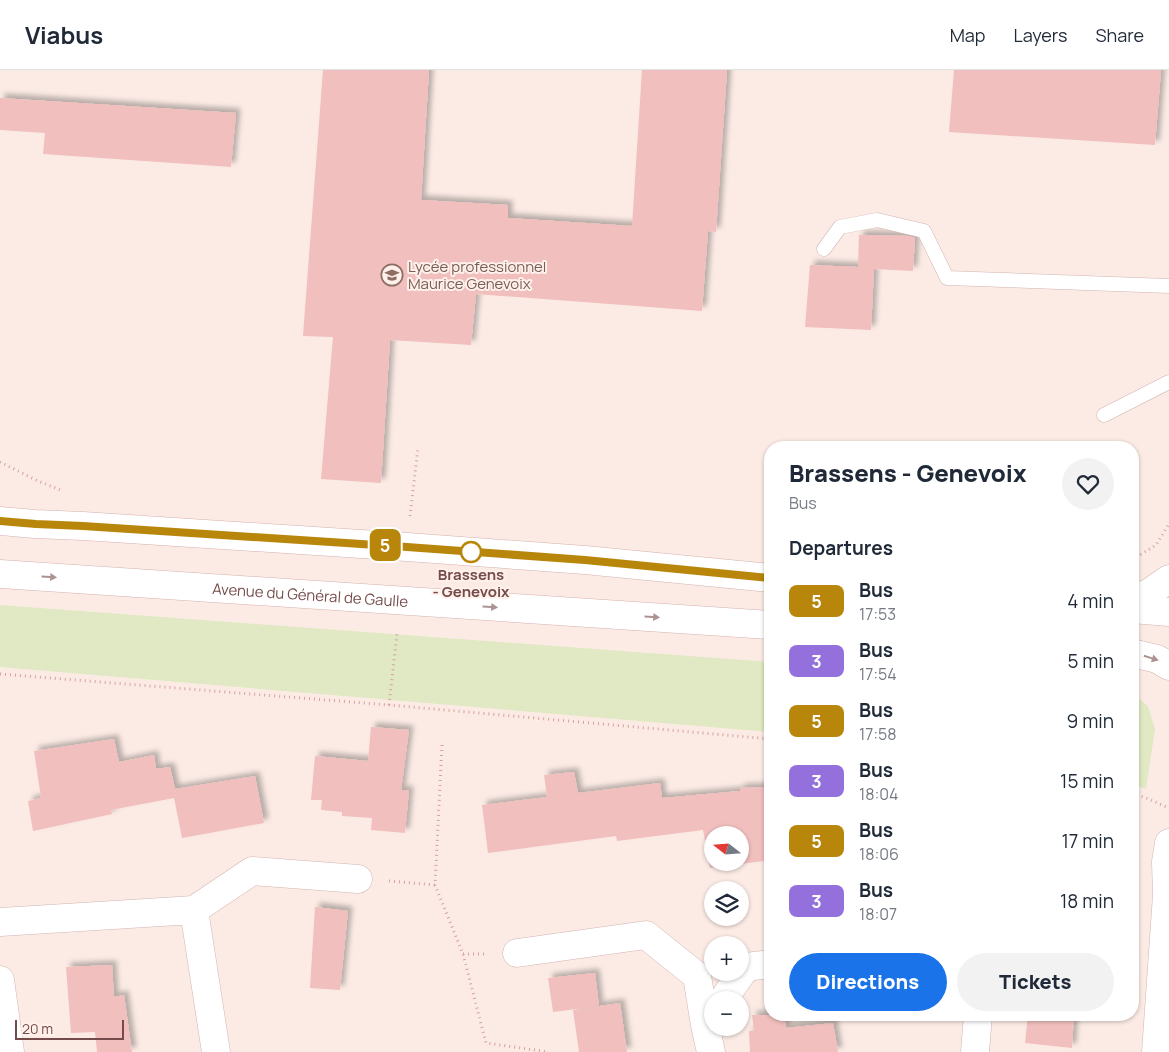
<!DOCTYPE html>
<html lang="en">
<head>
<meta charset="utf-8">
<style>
  :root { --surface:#fff; --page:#f2f2f3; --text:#1f2937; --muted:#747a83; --line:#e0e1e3; --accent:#1a73e8 }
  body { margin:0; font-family:Manrope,sans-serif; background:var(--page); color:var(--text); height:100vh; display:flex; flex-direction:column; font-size:19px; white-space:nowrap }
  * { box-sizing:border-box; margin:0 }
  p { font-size:16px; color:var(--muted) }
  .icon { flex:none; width:28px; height:28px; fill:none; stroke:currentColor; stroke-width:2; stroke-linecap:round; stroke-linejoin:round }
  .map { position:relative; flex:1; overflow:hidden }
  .panel { position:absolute; left:764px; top:371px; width:375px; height:580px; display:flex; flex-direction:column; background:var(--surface); border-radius:20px; box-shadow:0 1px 4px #0004 }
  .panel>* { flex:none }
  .badge { padding:0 10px; border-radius:8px; font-size:18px; line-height:32px }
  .needle { width:32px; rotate:287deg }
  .tools { position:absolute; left:704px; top:756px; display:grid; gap:10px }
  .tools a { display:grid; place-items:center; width:45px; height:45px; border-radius:50%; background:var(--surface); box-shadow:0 1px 4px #0004; font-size:25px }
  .scale { position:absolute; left:15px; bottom:12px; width:109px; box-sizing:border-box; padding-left:5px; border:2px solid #744b4a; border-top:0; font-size:14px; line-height:18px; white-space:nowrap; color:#744b4a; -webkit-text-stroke:4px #fff0eb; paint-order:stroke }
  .map>.badge { position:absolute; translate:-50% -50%; box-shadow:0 0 0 2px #fff }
  h2 { padding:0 25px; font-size:19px; line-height:45px }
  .round { display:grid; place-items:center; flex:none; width:52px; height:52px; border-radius:26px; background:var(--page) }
  .summary { display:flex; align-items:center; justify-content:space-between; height:85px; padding:0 25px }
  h1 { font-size:24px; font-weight:800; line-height:38px }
  .primary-button { display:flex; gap:10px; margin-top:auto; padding:10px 25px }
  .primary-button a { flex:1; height:58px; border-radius:30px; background:var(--accent); color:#fff; font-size:20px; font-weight:800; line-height:58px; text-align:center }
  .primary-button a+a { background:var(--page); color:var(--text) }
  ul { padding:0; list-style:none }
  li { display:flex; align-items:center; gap:15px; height:60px; padding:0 25px }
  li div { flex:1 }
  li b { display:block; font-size:19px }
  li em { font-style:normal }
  li .badge { min-width:55px; font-weight:700; text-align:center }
  header { display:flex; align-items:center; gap:30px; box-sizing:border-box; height:70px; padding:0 25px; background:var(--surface); border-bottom:1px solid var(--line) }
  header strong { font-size:24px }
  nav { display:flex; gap:28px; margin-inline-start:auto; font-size:18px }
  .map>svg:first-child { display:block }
  .green { fill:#e0e9c3 }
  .building { fill:#f1bfbd; fill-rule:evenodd; filter:url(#shadow) }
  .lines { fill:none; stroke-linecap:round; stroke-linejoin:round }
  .lane-casing { stroke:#d2b4b0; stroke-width:15 }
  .street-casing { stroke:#d2b4b0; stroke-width:29 }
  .secondary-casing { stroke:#d5b1ae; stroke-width:29 }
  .path { stroke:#d6a2a0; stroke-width:3; stroke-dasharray:1 4; stroke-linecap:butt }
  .lane { stroke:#fff; stroke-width:14 }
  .street { stroke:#fff; stroke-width:28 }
  .secondary { stroke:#fff; stroke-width:28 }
  .oneway { fill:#ac9392 }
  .line-casing { stroke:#fff; stroke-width:11 }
  .line { stroke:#b8860b; stroke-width:8 }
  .stop-dot { fill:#fff; stroke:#b8860b; stroke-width:2.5 }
  .labels { text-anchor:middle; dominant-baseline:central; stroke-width:4; stroke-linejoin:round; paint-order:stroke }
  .education-label { font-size:15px; fill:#785e54; stroke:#fff0eb; text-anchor:start }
  .stop-label { font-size:15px; font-weight:bold; fill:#744b4a; stroke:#fff0eb }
  .street-label { font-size:15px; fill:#744b4a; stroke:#fff0eb }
</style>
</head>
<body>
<header>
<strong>Viabus</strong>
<nav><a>Map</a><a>Layers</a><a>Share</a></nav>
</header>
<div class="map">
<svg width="1169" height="982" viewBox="0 0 1169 982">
  <defs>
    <filter id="shadow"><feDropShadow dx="4.5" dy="-4.5" stdDeviation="2.5" flood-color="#0004"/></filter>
  </defs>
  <rect width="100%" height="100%" fill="#fcebe5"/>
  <!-- green -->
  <path class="green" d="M 0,535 L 770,592 L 770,662 L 0,597 Z
    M 1132,623 L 1148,636 L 1155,659 L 1146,719 L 1133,715 Z"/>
  <!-- building -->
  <path class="building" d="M 323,0 L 429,0 L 421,130 L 508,135 L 508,148 L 632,156 L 642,0 L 727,0 L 716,162 L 708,161 L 702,241 L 476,224 L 471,275 L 390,270 L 381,413 L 321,409 L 333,267 L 303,266 Z
    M 954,0 L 1161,0 L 1155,75 L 949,62 Z
    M 0,28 L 236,43 L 231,97 L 43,84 L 45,63 L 0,60 Z
    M 859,165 L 909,166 L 915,168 L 913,201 L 874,199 L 871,260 L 805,257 L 810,195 L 858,197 Z
    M 371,657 L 409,660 L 401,721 L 409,720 L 405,763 L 371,760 L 372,748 L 342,746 L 342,742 L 321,740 L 322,730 L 311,730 L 315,686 L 368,691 Z
    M 114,669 L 119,692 L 154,685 L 156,699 L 170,697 L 175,719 L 255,706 L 264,753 L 182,768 L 174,728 L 111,740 L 112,744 L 33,761 L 28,731 L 41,728 L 34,681 Z
    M 574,702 L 578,723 L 660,713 L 662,728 L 740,721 L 740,718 L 770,717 L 770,790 L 710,798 L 703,760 L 617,771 L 616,766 L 488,783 L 482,735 L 547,727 L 544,705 ZM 712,765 L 740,765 L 740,792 L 712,792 Z
    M 315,837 L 348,841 L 340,920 L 310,918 Z
    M 112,895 L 114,927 L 124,925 L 132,982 L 97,982 L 95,962 L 71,963 L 66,897 Z
    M 595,903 L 599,936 L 553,942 L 548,908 Z
    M 620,933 L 627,982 L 579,982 L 573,940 Z
    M 752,945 L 784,945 L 786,958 L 833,953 L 838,982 L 750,982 L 749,961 L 754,961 Z
    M 1028,945 L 1074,945 L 1072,978 L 1025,973 Z"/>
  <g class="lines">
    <!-- lane casing -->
    <g class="lane-casing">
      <path id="lane" d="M 824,179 L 840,157 L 877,150 L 924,161 L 947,208 L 1169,216
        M 1104,345 L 1169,312"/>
    </g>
    <!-- street casing -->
    <g class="street-casing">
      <path id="street" d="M 1132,529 L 1149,523 L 1169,509
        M 194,840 L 252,801 L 358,809
        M 0,852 L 194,840 L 216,982
        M 517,883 L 646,865 L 697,906 L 705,955 L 711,982
        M 0,910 L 10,982
        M 723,930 L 746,897 L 770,894
        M 975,982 L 978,945
        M 1156,982 L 1167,825 L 1166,792 L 1169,773"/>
    </g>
    <!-- secondary casing -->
    <g class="secondary-casing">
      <g id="secondary">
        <path d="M 0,451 L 35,454 L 83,456 L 407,477 L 585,490 L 770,508"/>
        <path id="s1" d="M 0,504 L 770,555"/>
        <path d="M 1132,539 L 1169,542"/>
        <path d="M 1132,583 L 1157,589 L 1169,596"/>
      </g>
    </g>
    <!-- path -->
    <path class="path" d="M 0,392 L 38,411 L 63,421
      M 410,446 L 418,378
      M 1132,490 L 1156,475 L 1169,454
      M 0,604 L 389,635 L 770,669
      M 389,635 L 397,564
      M 442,675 L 435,815 L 463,884 L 486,973 L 549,982
      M 1132,724 L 1144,727 L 1169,738
      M 389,811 L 435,815
      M 463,884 L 485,884"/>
    <!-- lane -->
    <use href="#lane" class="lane"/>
    <!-- street -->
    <use href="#street" class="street"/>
    <!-- secondary -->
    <use href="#secondary" class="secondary"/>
  </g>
  <!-- one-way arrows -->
  <defs><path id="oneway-solid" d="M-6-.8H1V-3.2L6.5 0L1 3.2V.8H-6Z" transform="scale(1.25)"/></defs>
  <g class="oneway">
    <use href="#oneway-solid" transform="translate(49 507) rotate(4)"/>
    <use href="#oneway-solid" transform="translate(490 537) rotate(4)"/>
    <use href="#oneway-solid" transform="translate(652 547) rotate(4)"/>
    <use href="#oneway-solid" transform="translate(1151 588) rotate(18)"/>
  </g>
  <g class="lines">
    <!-- line casing -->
    <g class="line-casing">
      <path id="line" d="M 0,451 L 36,454 L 83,456 L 407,477 L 585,490 L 770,508"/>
    </g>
    <!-- line -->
    <use href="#line" class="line"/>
  </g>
  <!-- icons -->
  <defs>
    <g id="school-ring" transform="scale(1.125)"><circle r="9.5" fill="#fff0eb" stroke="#8d6e63" stroke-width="1.5"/><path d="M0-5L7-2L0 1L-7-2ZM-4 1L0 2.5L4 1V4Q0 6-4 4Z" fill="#8d6e63"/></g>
  </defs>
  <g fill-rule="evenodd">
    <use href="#school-ring" x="392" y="205"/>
  </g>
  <!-- markers -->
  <circle class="stop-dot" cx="471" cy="482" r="10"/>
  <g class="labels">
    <!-- education labels -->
    <g class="education-label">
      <text x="408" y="196">Lycée professionnel<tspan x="408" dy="17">Maurice Genevoix</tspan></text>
    </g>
    <!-- stop labels -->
    <g class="stop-label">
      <text x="471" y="504">Brassens<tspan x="471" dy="17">- Genevoix</tspan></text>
    </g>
    <!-- street labels -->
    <g class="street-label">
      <text stroke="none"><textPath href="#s1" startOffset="311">Avenue du Général de Gaulle</textPath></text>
    </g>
  </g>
</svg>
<div class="tools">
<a><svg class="needle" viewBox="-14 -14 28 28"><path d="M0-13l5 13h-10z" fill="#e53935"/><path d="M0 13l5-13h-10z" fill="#747a83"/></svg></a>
<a><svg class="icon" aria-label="layers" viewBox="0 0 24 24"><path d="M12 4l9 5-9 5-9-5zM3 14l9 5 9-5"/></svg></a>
<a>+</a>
<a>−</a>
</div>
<div class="scale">20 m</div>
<b class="badge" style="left:385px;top:475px;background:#b8860b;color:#fff">5</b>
<section class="panel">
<div class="summary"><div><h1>Brassens - Genevoix</h1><p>Bus</p></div><a class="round"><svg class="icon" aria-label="heart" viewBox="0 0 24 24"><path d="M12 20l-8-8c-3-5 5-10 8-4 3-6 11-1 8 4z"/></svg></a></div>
<h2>Departures</h2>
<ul>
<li><span class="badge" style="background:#b8860b;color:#fff">5</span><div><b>Bus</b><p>17:53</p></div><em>4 min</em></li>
<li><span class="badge" style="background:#9370db;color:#fff">3</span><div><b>Bus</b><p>17:54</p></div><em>5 min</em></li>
<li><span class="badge" style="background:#b8860b;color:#fff">5</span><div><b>Bus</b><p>17:58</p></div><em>9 min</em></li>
<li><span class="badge" style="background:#9370db;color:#fff">3</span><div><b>Bus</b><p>18:04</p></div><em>15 min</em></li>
<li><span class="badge" style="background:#b8860b;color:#fff">5</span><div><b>Bus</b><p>18:06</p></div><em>17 min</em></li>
<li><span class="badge" style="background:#9370db;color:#fff">3</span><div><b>Bus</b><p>18:07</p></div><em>18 min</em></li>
</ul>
<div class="primary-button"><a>Directions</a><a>Tickets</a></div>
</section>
</div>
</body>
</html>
